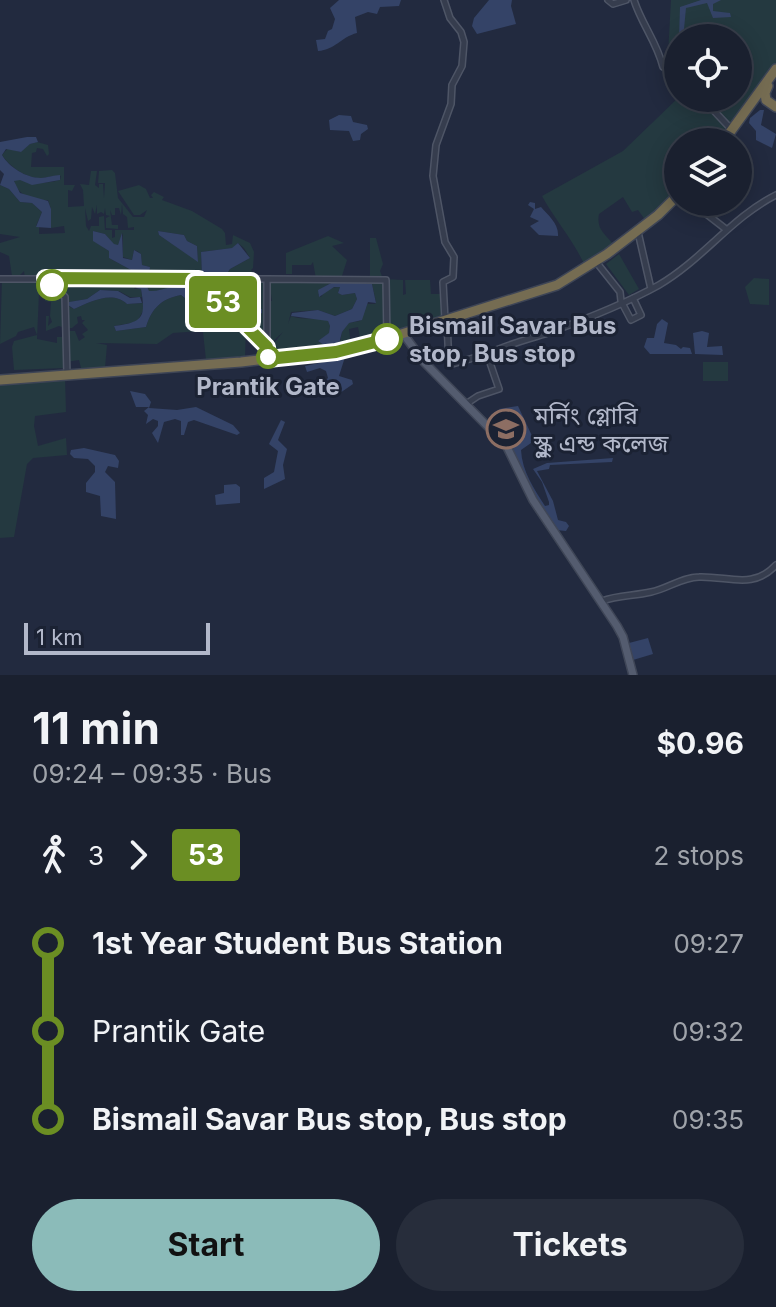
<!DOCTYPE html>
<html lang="en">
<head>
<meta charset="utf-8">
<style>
  :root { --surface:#1a202f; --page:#272d3b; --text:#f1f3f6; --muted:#9fa3aa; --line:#383e4b; --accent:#8bbbb9 }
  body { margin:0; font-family:Inter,"Noto Sans Bengali",sans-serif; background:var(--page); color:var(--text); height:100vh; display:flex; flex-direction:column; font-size:30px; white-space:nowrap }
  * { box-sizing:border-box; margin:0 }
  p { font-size:26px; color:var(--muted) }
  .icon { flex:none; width:44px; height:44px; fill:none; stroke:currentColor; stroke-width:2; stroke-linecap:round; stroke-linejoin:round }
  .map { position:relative; height:675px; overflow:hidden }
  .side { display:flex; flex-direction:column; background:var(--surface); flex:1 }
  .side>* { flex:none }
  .badge { padding:0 16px; border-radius:6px; font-size:28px; line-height:52px }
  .fabs { position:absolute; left:664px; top:24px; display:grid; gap:16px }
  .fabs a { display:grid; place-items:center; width:88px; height:88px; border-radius:50%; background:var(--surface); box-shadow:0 4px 20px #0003,0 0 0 2px var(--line); font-size:40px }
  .scale { position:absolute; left:24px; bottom:20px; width:186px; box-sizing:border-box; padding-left:8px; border:4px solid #b2b8ca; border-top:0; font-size:22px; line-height:28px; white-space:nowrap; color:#b2b8ca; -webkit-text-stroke:6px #1b2233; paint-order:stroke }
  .map>.badge { position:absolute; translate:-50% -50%; box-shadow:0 0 0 4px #fff }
  .legs { display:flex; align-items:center; gap:12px; height:88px; padding:0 32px; font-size:26px }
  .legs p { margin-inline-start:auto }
  .head { display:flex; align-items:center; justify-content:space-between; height:136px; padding:0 32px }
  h1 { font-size:44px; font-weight:700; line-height:60px }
  .cta { display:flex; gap:16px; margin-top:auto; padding:16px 32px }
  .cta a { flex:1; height:92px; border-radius:48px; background:var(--accent); color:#111; font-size:32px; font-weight:700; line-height:92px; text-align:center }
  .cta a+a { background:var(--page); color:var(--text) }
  ul { padding:0 32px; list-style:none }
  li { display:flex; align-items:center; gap:28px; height:88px; font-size:30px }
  li i { display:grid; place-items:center; width:12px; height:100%; margin:0 10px; background:currentColor }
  li i::after { content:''; width:20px; height:20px; margin:-10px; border:6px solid; border-radius:50%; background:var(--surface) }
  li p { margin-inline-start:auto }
  li:first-child i { background:linear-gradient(#0000 50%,currentColor 0) }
  li:last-child i { background:linear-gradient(currentColor 50%,#0000 0) }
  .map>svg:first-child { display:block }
  .green { fill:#243940; fill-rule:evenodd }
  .water { fill:#344367 }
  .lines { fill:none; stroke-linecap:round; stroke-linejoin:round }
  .minor-casing { stroke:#4e5566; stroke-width:8 }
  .major-casing { stroke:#3f4657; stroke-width:10 }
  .highway-casing { stroke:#3e4556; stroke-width:12 }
  .minor { stroke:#363d4e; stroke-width:5 }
  .major { stroke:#545c6f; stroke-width:7 }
  .highway { stroke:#756c52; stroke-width:9 }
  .line-1-casing { stroke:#fff; stroke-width:18 }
  .line-1 { stroke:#6b8e23; stroke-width:12 }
  .stop-1-dot { fill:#fff; stroke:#6b8e23; stroke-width:4 }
  .labels { text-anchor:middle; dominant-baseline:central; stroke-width:6; stroke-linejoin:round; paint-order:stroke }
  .stop-label { font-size:24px; font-weight:bold; fill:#b2b8ca; stroke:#1b2233; text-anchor:start }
  .poi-label { font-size:24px; fill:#b2b8ca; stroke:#1b2233; text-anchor:start }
</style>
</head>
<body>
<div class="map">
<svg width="776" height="675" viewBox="0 0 776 675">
  <rect width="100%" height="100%" fill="#222a3f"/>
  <!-- green -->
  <path class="green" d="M 671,0 L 776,0 L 776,66 L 722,142 L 678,142 L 678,195 L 646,221 L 638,210 L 632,212 L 623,197 L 599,214 C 596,229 605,234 613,244 L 585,266 C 574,241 555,220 542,196 L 623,151 L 678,98 L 738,98 L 738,38 L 678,38 L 678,66 L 668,54 Z
    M 37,142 L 48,145 L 49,154 L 47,156 L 43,149 L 37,148 L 36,152 L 32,153 L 31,167 L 64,167 L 64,185 L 75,185 L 72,191 L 68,190 L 68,207 L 84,206 L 83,190 L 80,184 L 89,185 L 91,171 L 97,171 L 95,185 L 99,188 L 99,184 L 103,184 L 104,198 L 105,183 L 98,183 L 99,171 L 112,170 L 115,173 L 118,198 L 133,217 L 144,217 L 147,210 L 140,215 L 134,215 L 118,191 L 139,185 L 146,189 L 150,198 L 153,198 L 151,195 L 154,192 L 164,197 L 162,200 L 192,211 L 222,229 L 225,233 L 226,245 L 232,244 L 233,235 L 250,243 L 254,252 L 253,268 L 251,270 L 257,278 L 233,279 L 232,282 L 222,283 L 244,317 L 249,320 L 262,313 L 262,309 L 251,306 L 243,297 L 251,289 L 261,298 L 250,286 L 250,281 L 265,281 L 265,298 L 267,301 L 272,301 L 269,280 L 271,279 L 316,279 L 313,262 L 311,265 L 292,265 L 292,274 L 286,274 L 286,253 L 328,236 L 344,243 L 332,246 L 347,260 L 341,279 L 370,279 L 370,238 L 376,238 L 383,264 L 380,271 L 383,279 L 403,280 L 403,295 L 406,294 L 405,280 L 430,280 L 431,294 L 443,294 L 445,318 L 374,336 L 361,342 L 358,327 L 349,329 L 351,345 L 339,347 L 342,332 L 348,323 L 360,321 L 367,304 L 375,304 L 376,302 L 372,284 C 353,280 327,276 318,295 L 321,297 C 325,290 331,287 340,287 L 338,293 L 342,295 L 355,293 L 357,299 L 352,309 L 335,316 L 318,310 L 291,312 L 288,324 L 291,316 C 304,321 315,316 328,321 L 330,326 L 329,334 L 318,341 L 330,349 L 268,354 L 270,348 L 283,332 L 268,346 L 246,325 L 245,358 L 206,360 L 203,332 L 211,329 L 207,329 C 207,306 194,305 199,281 C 180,280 166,293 149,291 L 145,279 L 142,278 L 134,289 L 141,289 L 142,297 L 130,297 L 119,291 L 100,290 L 87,299 L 70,302 L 68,306 L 74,309 C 90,302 112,290 127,304 L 144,303 L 145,307 L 137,322 L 114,326 L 116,331 L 146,327 C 152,308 161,299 181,295 C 195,305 196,322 201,331 L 173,333 L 157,344 L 96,343 L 107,345 L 105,368 L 81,368 L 79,360 L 66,362 L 66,331 L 75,331 L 79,341 L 85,337 L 82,334 L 88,330 L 82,323 L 85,320 L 82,320 L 81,316 L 77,317 L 78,323 L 72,328 L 68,328 L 65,316 L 65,328 L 59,326 L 46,331 L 46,316 L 49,316 L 48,326 L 52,322 L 50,316 L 51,302 L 45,301 L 45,293 L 39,293 L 37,339 L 57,343 L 57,337 L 63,337 L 65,368 L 14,370 L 12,347 L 14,341 L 37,335 L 34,327 L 18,332 L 16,336 L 0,344 L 2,279 L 25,278 L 24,271 L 20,275 L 12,276 L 9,256 L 0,252 L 0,243 L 20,237 L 0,234 L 0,185 L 9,189 L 20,202 L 32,203 L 42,212 L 36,226 L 39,227 L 39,234 L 65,233 L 64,226 L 51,228 L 51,209 L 48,200 C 34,201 20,196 14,183 L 15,179 C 33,182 42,185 60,180 L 61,176 C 54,175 48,178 42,178 C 27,179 10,167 2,155 L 8,148 L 20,152 L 30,144 ZM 122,204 L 123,214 L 127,217 L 128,228 L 134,227 L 134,230 L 115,230 L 115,237 L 112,238 L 112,230 L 105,230 L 104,216 L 99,217 L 99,226 L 91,226 L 89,231 L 86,226 L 85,208 L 88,221 L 91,219 L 92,207 L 95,214 L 97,205 L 97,214 L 101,212 L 104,214 L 105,208 L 106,215 L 110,216 L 106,218 L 106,228 L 118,229 L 118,225 L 112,225 L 110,210 L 112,215 L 115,215 L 115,208 L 119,208 L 121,215 ZM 93,231 L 105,234 L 114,245 L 118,245 L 123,233 L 123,257 L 132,260 L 134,250 L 137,251 L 141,254 L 142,265 L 150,267 L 149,275 L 144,277 L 109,258 L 109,251 L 94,241 ZM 158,231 L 184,235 L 187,241 L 197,246 L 198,261 L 159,235 ZM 238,243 L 244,248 L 250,258 L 230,269 L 226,275 L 202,276 L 201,252 L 233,248 Z
    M 619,254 L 639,289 L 629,295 L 606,264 Z
    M 754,278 L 769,279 L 769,305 L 750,304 L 745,287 Z
    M 703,362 L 728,362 L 728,381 L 703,381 Z
    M 65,377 L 66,412 L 35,416 L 34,426 L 38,446 L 66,438 L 67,455 L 33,458 L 27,464 L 14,537 L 0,538 L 0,383 Z"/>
  <!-- water -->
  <path class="water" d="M 339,0 L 401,0 L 399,6 L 380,7 L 377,14 L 368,12 L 355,17 L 357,33 C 341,37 335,50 318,51 L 316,40 L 325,39 L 328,31 L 332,29 L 335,19 L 330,8 Z
    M 489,0 L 512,0 L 511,6 L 516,24 L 477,34 L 472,26 L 474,18 Z
    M 701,0 L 721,0 L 713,4 L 713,11 L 730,13 L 731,17 L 713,18 L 707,3 L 686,8 L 684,29 L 695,30 L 701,38 L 686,35 L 679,38 L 680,7 Z
    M 760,110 L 764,110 L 761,125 L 776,134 L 772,148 L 756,140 L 756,131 L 749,123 L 750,118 Z
    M 339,115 L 351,116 L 353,122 L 367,125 L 368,129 L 361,134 L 360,140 L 353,141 L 349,131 L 330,130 L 329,120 Z
    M 27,137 L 36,137 L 38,142 L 30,144 L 21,152 L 6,149 L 2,155 C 9,167 26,178 41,178 C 46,178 54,175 60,175 L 60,180 L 32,185 L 20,180 L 14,181 L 20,193 L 48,201 L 51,209 L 51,228 L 36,227 L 42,212 L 32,203 L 20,202 L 9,189 L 0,185 L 4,174 L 0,170 L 0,142 Z
    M 530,202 L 535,203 L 535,209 L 541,207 C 548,215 559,224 558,236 L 539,235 L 530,226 L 539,221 L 530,217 L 534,209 L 528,205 Z
    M 93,231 L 105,234 L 114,244 L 118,245 L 122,233 L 123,258 L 132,260 L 134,250 L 141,254 L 142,265 L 150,267 L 149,275 L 144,277 L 109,258 L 109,251 L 93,241 Z
    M 158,231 L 184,235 L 187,241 L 197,246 L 198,262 L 159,235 Z
    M 238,243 L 250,258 L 230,269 L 226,275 L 202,276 L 201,252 L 232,248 Z
    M 144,279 L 149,291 C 163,292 180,281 199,281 C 194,305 207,306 207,329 L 199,330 C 199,317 193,303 181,295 C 161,299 152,308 146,327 L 116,331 L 114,326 C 143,322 146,318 141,289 L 136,288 Z
    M 335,281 L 372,284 L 376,303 L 368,302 L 362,320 L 349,323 L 342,332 L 338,348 L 330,349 L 318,341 L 329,333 L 330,326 L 328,321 L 291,316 L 292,313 L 318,310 L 335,316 L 352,309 L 357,299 L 355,293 L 342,295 L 338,293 L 340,287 L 334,287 L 319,297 L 318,290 Z
    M 222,282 L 232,282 L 251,306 L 262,309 L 262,313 L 249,321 L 244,317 Z
    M 100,290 L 118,291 L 130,298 L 140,297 L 142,303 L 127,304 C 112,290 90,302 74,309 L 68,305 L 69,302 L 87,299 Z
    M 662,319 L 668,323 L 664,343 L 676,345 L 681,349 L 683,347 L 690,348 L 692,354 L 650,354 L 644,347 L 647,338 L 654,338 L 657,324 Z
    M 702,331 L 709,333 L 707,347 L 722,346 L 723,355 L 695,354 L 693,333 Z
    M 339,354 L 345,357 L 339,376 L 352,380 L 353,384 L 340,393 L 334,393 L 323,383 L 328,378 L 326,371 L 320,368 L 307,372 L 305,366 L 324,362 L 327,357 Z
    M 130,391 L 145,394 L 151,402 L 149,408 L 177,410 L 196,407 L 233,425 L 240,433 L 237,435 L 194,420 L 188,422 L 184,435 L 181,435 L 181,421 L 175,419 L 164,422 L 158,443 L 152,433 L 158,426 L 158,421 L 153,419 L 146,424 L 148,415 L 144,411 L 149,407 L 136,407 Z
    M 518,406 L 533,438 L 531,443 L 521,450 C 522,471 534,489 545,506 L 549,505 L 549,502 L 542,482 L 533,469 L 547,463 L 613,458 L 612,462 L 550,465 L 549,469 L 537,471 L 553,501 L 558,520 L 566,522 L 569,526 L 566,531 L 556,530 L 529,491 L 507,443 L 521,433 L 514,413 L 509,411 L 501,413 L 499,409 Z
    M 281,420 L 285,422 L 278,440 L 287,449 L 283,465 L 285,479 L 264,489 L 264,478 L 274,472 L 278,451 L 269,444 Z
    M 84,448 L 115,455 L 119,461 L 118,468 L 108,466 L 105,472 L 115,482 L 116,519 L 101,516 L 100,496 L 86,492 L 86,483 L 95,472 L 95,466 L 88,459 L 74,458 L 70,454 L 71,450 Z
    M 236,484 L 240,487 L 240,503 L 216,505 L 215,495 L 224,493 L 224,485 Z
    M 648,638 L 653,654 L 633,660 L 629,643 Z"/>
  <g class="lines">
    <!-- minor casing -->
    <g class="minor-casing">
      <path id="minor" d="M 444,0 L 450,18 L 461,32 L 464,42 L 462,66 L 452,85 L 451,104 L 436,145 L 433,176 L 445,242 L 454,257 L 453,277 L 443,282 L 445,320
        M 608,0 L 613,4 L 626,0
        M 634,0 C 641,23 657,42 663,67 L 674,71 L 678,81
        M 702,98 L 731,129
        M 691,202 L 727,230
        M 638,232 L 651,289
        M 597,263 L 620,292 L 621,301 L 631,320 L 641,315 L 633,298
        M 0,279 L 267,279 L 267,347
        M 46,279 L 65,297 L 67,375
        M 200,279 L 266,346
        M 267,279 L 386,280 L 387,339
        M 447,322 L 449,365 L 487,354
        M 466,404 L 478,396 L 499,389 L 487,354 C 506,345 525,340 545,334 C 584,320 623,305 659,285 C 702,260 732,217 776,195
        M 602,601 C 618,595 634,596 651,592 C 667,589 682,577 699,577 C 729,576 753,590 776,565"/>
    </g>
    <!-- major casing -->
    <g class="major-casing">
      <path id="major" d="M 404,335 L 424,362 L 506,445 L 533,500 L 617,626 L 623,637 L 633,675"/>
    </g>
    <!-- highway casing -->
    <g class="highway-casing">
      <path id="highway" d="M 768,86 L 765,93 L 766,100 L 776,107
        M 723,142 L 776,69
        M 0,380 L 241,362 L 357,348 L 557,285 L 607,254 L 658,215 L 678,195"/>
    </g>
    <!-- minor -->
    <use href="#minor" class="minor"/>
    <!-- major -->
    <use href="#major" class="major"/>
    <!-- highway -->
    <use href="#highway" class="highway"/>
  </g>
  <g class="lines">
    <!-- line-1 casing -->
    <g class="line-1-casing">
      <path id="line-1" d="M 52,285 L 45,278 L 199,279 L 267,347 L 268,359 L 336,352 L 387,339"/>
    </g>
    <!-- line-1 -->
    <use href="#line-1" class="line-1"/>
  </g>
  <!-- icons -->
  <defs>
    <g id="university-ring" transform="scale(2)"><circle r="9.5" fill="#1b2233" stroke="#8d6e63" stroke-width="1.5"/><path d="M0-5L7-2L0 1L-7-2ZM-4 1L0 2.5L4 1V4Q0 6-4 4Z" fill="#8d6e63"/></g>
  </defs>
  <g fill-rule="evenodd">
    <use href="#university-ring" x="506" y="429"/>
  </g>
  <!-- markers -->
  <g class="stop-1-dot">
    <circle cx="52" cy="285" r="14"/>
    <circle cx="387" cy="339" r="14"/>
    <circle cx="268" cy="357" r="10"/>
  </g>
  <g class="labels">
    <!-- stop labels -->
    <g class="stop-label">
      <text x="409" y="325">Bismail Savar Bus<tspan x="409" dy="28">stop, Bus stop</tspan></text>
      <text x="268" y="386" text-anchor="middle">Prantik Gate</text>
    </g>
    <!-- poi labels -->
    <g class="poi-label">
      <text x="534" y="415">মর্নিং গ্লোরি<tspan x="534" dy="28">স্কুল এন্ড কলেজ</tspan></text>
    </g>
  </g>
</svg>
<div class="fabs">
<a><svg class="icon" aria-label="locate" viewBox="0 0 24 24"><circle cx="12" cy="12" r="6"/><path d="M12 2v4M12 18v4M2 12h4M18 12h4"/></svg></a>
<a><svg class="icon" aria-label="layers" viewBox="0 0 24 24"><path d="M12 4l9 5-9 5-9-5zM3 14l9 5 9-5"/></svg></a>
</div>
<div class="scale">1 km</div>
<b class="badge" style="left:223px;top:302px;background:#6b8e23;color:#fff">53</b>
</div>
<section class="side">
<div class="head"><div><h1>11 min</h1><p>09:24 – 09:35 · Bus</p></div><b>$0.96</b></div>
<div class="legs"><svg class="icon" aria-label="walk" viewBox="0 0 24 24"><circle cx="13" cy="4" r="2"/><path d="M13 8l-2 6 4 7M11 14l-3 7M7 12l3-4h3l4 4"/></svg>3<svg class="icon" aria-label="forward" viewBox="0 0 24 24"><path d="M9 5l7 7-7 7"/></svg><b class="badge" style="background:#6b8e23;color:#fff">53</b><p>2 stops</p></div>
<ul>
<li><i style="color:#6b8e23"></i><b>1st Year Student Bus Station</b><p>09:27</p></li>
<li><i style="color:#6b8e23"></i><span>Prantik Gate</span><p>09:32</p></li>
<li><i style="color:#6b8e23"></i><b>Bismail Savar Bus stop, Bus stop</b><p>09:35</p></li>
</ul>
<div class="cta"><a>Start</a><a>Tickets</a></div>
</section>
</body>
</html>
